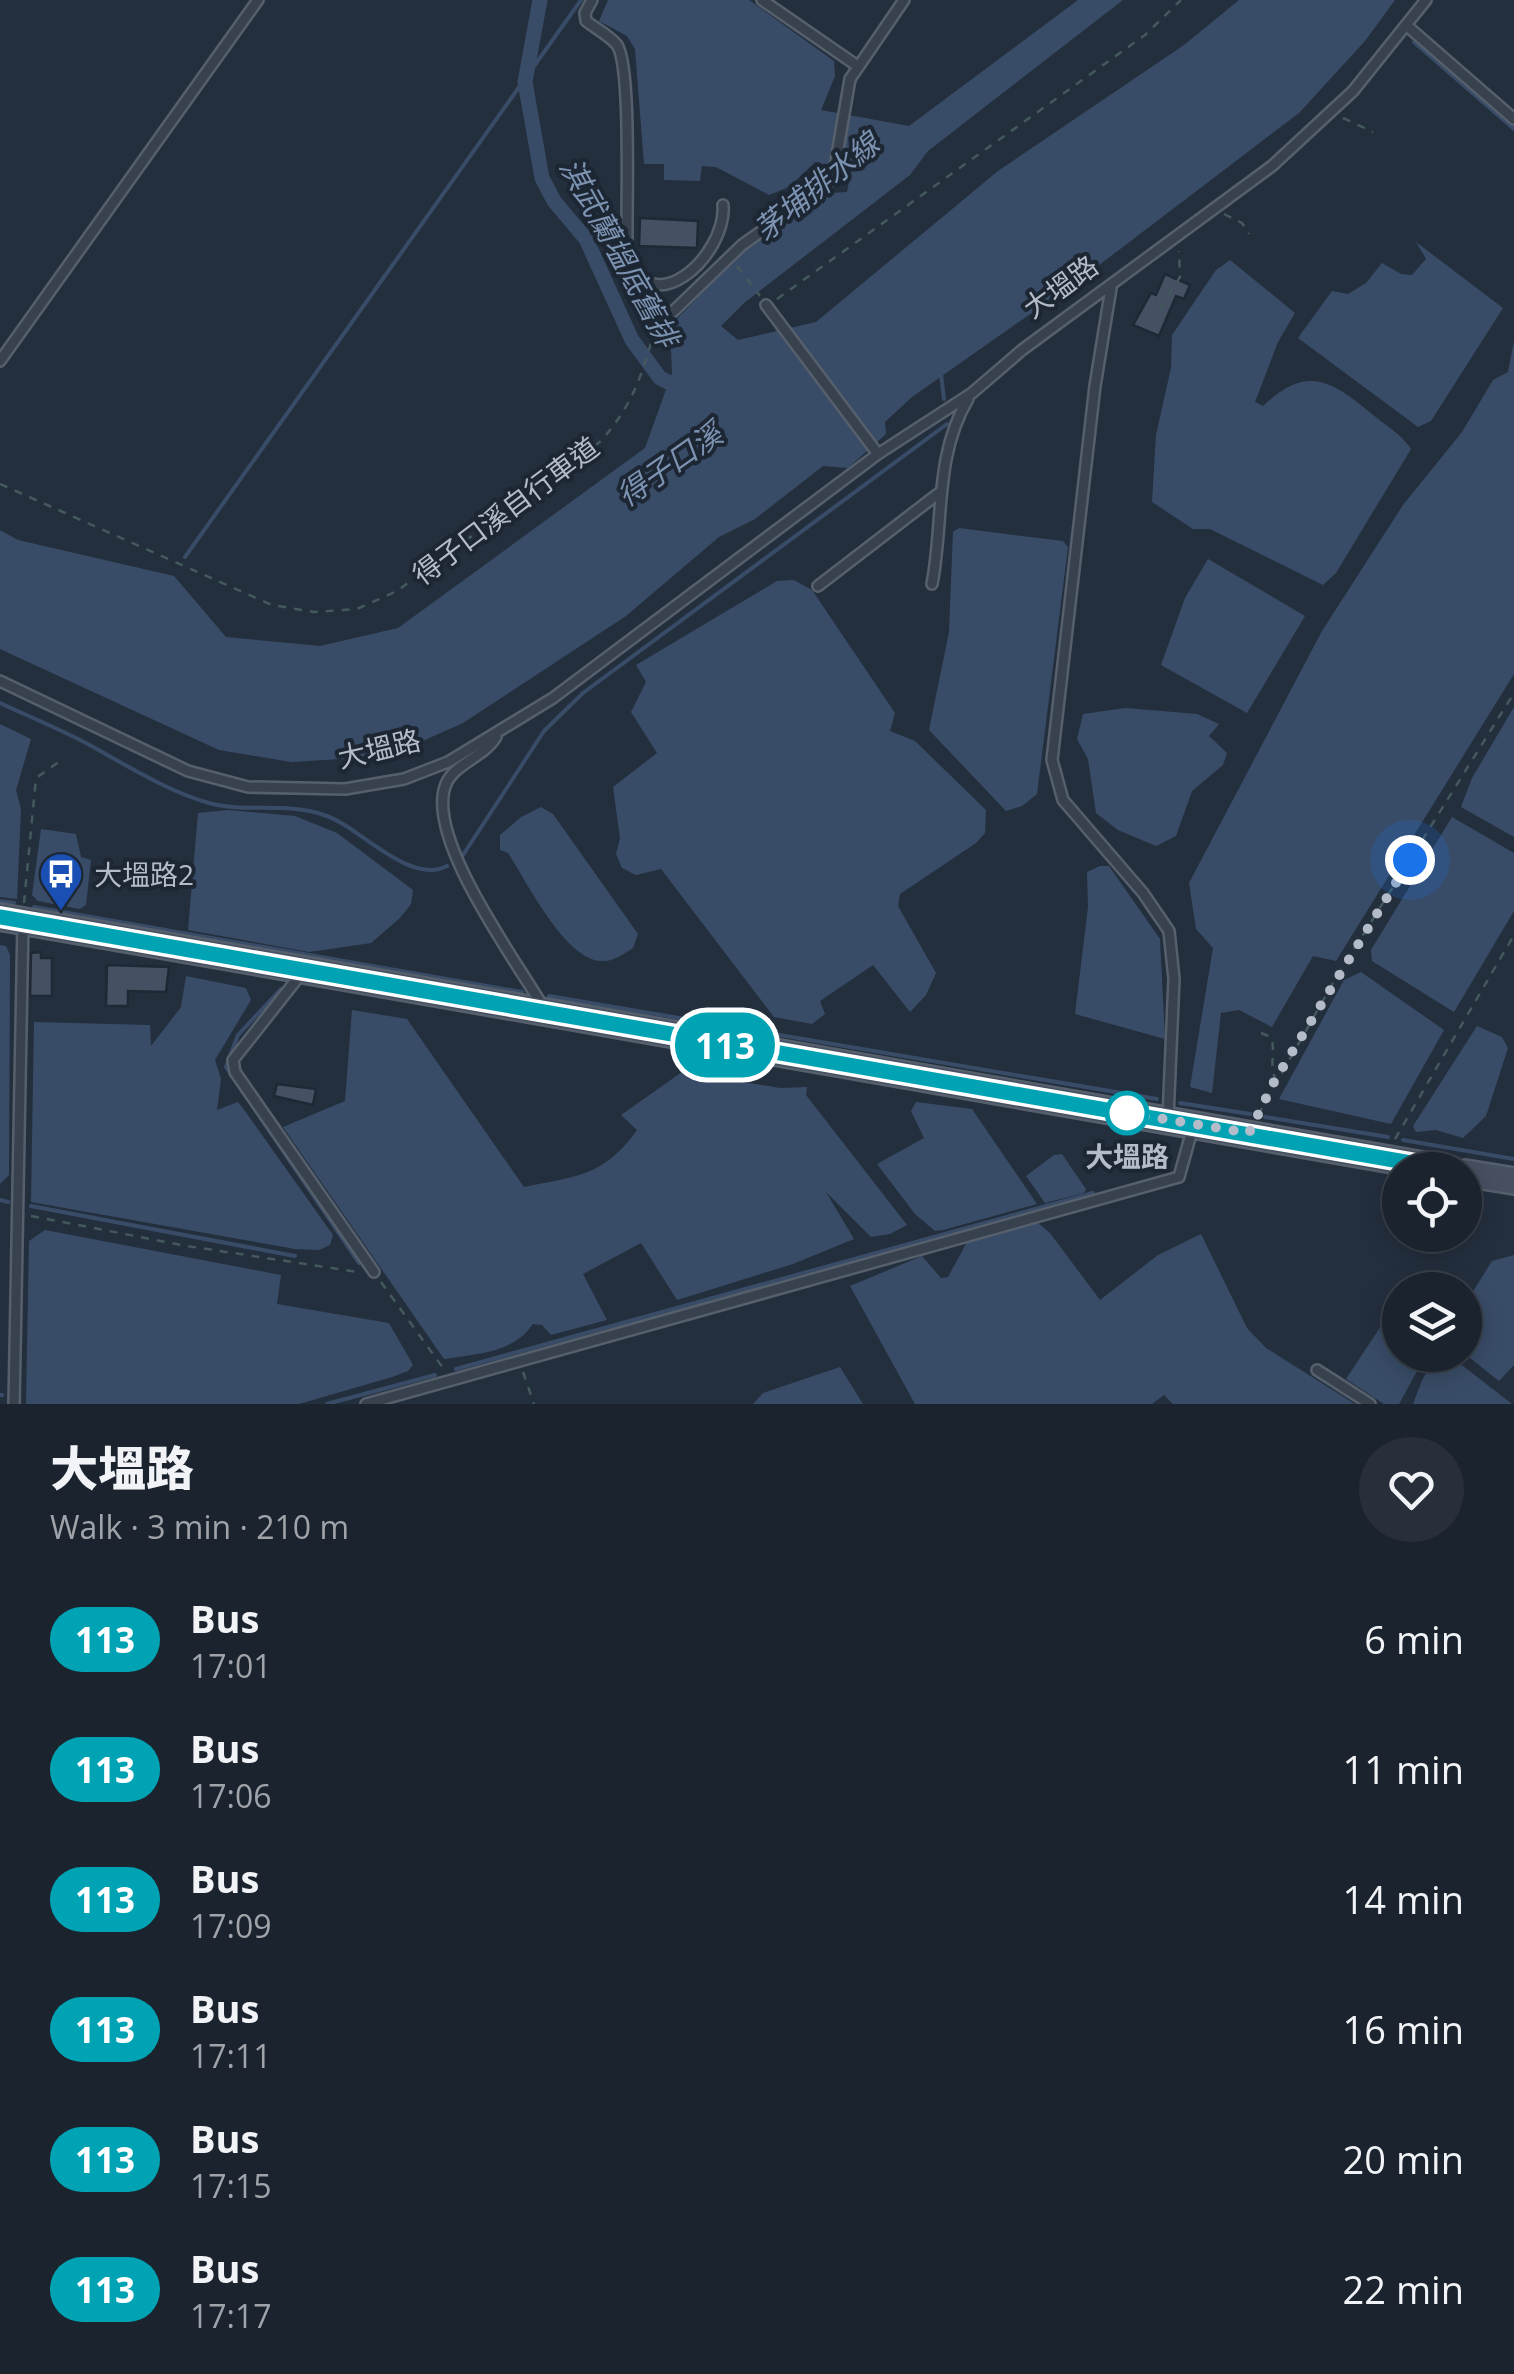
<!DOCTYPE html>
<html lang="en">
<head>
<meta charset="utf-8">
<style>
  :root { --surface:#1b232e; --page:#282f3a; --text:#f1f3f6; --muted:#a0a4aa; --line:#39404a }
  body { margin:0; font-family:"Open Sans","Noto Sans TC",sans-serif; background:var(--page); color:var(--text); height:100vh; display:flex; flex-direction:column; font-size:38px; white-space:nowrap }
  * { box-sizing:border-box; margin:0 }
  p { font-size:32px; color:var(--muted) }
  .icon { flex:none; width:55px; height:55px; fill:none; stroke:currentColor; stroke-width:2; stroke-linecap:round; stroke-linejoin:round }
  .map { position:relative; height:1404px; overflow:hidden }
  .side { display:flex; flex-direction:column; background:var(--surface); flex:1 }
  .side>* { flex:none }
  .badge { padding:0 20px; border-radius:32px; font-size:35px; line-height:65px }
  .buttons { position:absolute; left:1382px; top:1152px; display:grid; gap:20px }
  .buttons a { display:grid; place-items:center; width:100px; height:100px; border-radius:50%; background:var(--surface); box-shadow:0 5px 25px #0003,0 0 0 2px var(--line); font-size:50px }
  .you { position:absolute; width:50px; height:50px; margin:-25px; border:8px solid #fff; border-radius:50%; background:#1a73e8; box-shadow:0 0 0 15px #1a73e833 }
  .map>.badge { position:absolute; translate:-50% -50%; box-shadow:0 0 0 5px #fff }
  .round { display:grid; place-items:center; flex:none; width:105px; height:105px; border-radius:52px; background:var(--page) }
  .head { display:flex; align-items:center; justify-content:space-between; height:170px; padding:0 50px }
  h1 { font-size:48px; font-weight:800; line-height:75px }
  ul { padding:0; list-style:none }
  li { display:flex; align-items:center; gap:30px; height:130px; padding:0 50px }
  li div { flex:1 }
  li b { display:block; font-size:38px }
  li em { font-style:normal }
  li .badge { min-width:110px; font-weight:700; text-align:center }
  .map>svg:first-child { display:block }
  .water { fill:#394c67 }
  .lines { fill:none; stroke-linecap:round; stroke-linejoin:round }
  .stream { stroke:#394c67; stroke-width:4 }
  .canal { stroke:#394c67; stroke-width:15 }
  .building { fill:#455162; stroke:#1f2835; stroke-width:2.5 }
  .lane-casing { stroke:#565f6c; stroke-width:14 }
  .secondary-casing { stroke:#565f6c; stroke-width:30 }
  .path { stroke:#44595c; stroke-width:2.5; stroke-dasharray:8 8; stroke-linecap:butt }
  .lane { stroke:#38414e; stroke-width:9 }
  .secondary { stroke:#465061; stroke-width:25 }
  .line-casing { stroke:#fff; stroke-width:22 }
  .line { stroke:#00a3b4; stroke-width:15 }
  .walk { stroke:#b4bcc9; stroke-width:10; stroke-dasharray:0 18 }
  .stop-dot { fill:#fff; stroke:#00a3b4; stroke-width:5 }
  .labels { text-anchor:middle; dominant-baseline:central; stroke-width:8; stroke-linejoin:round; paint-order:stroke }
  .street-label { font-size:28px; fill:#b4bcc9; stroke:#1d2633 }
  .poi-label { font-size:28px; fill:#b4bcc9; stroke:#1d2633; text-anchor:start }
  .stop-label { font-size:28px; font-weight:bold; fill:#b4bcc9; stroke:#1d2633 }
  .water-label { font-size:30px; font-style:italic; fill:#7c92b1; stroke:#1d2633 }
</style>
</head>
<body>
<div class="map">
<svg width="1514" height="1404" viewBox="0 0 1514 1404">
  <rect width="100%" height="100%" fill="#242f3e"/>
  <!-- water -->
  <path class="water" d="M 608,0 L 749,0 L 834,61 L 835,76 L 821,110 L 909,126 L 1078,0 L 1123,0 L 928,151 L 910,175 L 744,303 L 721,326 L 738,340 L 816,322 L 998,171 L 1184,45 L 1239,0 L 1395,0 L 1365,41 L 1299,113 L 1090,272 L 912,397 L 885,422 L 886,434 L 848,468 L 823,466 L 755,519 L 719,537 L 626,616 L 463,723 L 389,756 L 291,762 L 219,750 L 0,649 L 0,530 L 18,540 L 174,576 L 226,637 L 320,646 L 398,628 L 645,448 L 672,373 L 670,326 L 750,244 L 832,193 L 847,192 L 851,171 L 815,162 L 789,187 L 769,195 L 716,167 L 702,166 L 700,181 L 664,180 L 664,164 L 644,164 L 635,49 L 627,36 L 599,21 Z
    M 1416,242 L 1503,308 L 1431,421 L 1418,427 L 1298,338 L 1332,291 L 1348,294 L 1366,283 L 1382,263 L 1401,274 L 1412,275 L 1426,259 Z
    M 1230,260 L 1295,313 L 1278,342 L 1255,402 L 1263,406 C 1310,361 1335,384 1377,418 C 1388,427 1403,436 1411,449 L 1336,573 L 1323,585 L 1210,529 L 1193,529 L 1152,502 L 1156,435 L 1171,368 L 1172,335 L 1216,270 Z
    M 1514,341 L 1514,674 L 1336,961 L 1313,956 L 1272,1027 L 1239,1010 L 1221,1013 L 1212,1093 L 1190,1087 L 1213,948 L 1196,929 L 1189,883 L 1322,631 L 1403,505 L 1462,432 L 1493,380 L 1508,372 Z
    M 959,528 L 1063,541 L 1068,547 L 1037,794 L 1022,806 L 1006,811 L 929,730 L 949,632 L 953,532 Z
    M 1208,559 L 1305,616 L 1247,713 L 1161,665 L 1185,598 Z
    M 794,580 L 812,590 L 895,713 L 890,731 L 915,741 L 986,810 L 985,833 L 976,843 L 900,894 L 898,906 L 936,973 L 926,995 L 910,1012 L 873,965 L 820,1001 L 825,1014 L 812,1024 L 774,1017 L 661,869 L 636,875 L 622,868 L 616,854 L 620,838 L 613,787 L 657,753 L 631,712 L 646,682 L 636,665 L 777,581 Z
    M 1514,707 L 1514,837 L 1461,807 L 1472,778 Z
    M 1125,708 L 1197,714 L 1219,724 L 1209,736 L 1227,753 L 1223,765 L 1192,791 L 1176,836 L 1156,846 L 1118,830 L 1096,813 L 1088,759 L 1077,739 L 1083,714 Z
    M 0,724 L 31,739 L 16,790 L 21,809 L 17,899 L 0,897 Z
    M 541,807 L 553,814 L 638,934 L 633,948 C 625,953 614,961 604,961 C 567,964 527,882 508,853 L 500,850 L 500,835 L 521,817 Z
    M 228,810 L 295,816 L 337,833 L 413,890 L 411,904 L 400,918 L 371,943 L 309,952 L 188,930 L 198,813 Z
    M 1452,817 L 1514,853 L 1514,911 L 1454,1012 L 1372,961 L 1371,950 Z
    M 41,829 L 76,834 L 81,857 L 91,860 L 86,905 L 80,909 L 38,901 L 32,895 Z
    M 1100,866 L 1109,866 L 1160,939 L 1165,1039 L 1075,1014 L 1088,907 L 1087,872 Z
    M 0,945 L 6,946 L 10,955 L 9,1175 L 0,1184 Z
    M 1361,972 L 1444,1030 L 1391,1124 L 1279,1099 L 1344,980 Z
    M 186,976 L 246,988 L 251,1000 L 215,1060 L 221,1079 L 217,1110 L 238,1102 L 245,1111 L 333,1235 L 330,1245 L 319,1250 L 295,1249 L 31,1202 L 34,1022 L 150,1025 L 151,1046 L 181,1007 Z
    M 352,1010 L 407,1019 L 524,1187 C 577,1176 603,1177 637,1130 L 621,1115 L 682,1072 L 780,1088 L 807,1087 L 806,1095 L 907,1225 L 890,1234 L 871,1237 L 826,1192 L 854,1239 L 793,1264 L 677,1300 L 641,1243 L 583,1274 L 607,1320 L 551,1335 L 542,1325 L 533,1324 C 512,1354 478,1353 444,1359 L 283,1127 L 345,1101 Z
    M 1477,1026 L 1502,1037 L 1508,1048 L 1486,1116 L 1463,1138 L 1436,1130 L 1416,1132 L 1413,1126 Z
    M 916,1102 L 972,1109 L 1037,1204 L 943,1230 L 935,1231 L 915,1214 L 877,1164 L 924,1138 L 911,1111 Z
    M 1062,1154 L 1086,1189 L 1084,1193 L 1045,1203 L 1026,1176 L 1054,1155 Z
    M 1038,1223 L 1050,1233 L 1100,1300 L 1158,1255 L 1201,1234 L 1247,1328 L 1266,1348 L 1355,1404 L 1173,1404 L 1164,1395 L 1152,1404 L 915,1404 L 850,1286 L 922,1256 L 941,1278 L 948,1277 L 967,1242 Z
    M 45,1230 L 281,1275 L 277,1304 L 389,1323 L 413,1365 L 408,1371 L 392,1377 L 299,1404 L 26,1404 L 29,1241 Z
    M 1514,1255 L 1514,1365 L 1499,1381 L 1465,1354 L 1465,1304 L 1492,1261 Z
    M 1400,1297 L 1400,1355 L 1426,1355 L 1399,1404 L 1384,1404 L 1346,1379 Z
    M 1439,1355 L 1449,1355 L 1512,1404 L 1413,1404 L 1423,1378 Z
    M 840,1367 L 863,1404 L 753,1404 L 763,1393 Z"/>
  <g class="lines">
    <!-- stream -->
    <path class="stream" d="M 1414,42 L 1514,129
      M 941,374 L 944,399
      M 185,557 L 581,0
      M 0,703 C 28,716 57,728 84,742 C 125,764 164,790 209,803 C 246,813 286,802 324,815 C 358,825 409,886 447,866
      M 463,855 L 544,731 L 583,693 L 947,424
      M 0,901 L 14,903
      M 34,907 L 522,992
      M 281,989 L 238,1035 L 226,1067 L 359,1263
      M 549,996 L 1157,1099
      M 1180,1103 L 1250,1114
      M 1265,1117 L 1388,1137
      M 1403,1140 L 1514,1159
      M 0,1200 L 8,1202
      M 31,1206 L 295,1256
      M 456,1369 L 1093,1193
      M 0,1395 L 2,1395
      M 327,1404 L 435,1375"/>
    <!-- canal -->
    <path class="canal" d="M 540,0 L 525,82 L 542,178 L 554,201 L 586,239 L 632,340 L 660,378 L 684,390
      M 691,336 L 689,393 L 693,412"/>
  </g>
  <!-- building -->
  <path class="building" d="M 640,218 L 698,221 L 697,248 L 639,246 Z
    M 1165,274 L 1190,285 L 1184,299 L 1176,296 L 1159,336 L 1133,325 L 1151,293 L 1156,295 Z
    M 41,952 L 41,958 L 52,958 L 52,996 L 30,996 L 31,953 Z
    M 107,965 L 169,967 L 166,992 L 128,991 L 128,1006 L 106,1006 Z
    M 277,1084 L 316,1089 L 313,1105 L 274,1096 Z"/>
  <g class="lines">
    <!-- lane casing -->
    <g class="lane-casing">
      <path id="lane" d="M 592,0 L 585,13 L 586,21 C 595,28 610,36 617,45 C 632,66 626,216 627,251 C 648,328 727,256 723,205
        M 762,0 L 856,65
        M 1406,25 L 1514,119
        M 1111,288 L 1095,386 L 1052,760 L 1063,800 L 1143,893 L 1169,931 L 1174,979 L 1168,1118
        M 766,305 L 878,454
        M 655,329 L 742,245 L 825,186 L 834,172 L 850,79 L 904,0
        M 0,361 L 258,0
        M 932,584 C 944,522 934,456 968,399
        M 818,586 L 939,493
        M 0,681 L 188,771 L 248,787 L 345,789 L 404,779 L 448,762 L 553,698 L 878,454 L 972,393 L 1022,350 L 1272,166 L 1353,91 L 1426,0
        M 496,737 C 484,757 454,764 446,784 C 424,837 516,960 543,1007
        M 301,974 L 233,1060 L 235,1072 L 374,1272
        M 1317,1370 L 1370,1404
        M 14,1404 L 23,922
        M 366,1404 L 1179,1177 L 1193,1127"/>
    </g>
    <!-- secondary casing -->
    <g class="secondary-casing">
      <path id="secondary" d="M 0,917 L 1451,1170
        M 1465,1173 L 1514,1181"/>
    </g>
    <!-- path -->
    <path class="path" d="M 1343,118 L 1373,132
      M 1224,214 L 1242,223 L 1249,234
      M 737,266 L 760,296
      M 777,299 L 1145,35 L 1181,0
      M 1160,310 L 1180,277 L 1179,251
      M 0,484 L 272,605 L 314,612 L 357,609 L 397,591 L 601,441 C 631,406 639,383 652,340
      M 24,903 L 36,778 L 63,759
      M 1261,1033 L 1271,1037 C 1276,1052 1269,1065 1275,1078
      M 1258,1115 L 1333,983 L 1514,693
      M 1395,1139 L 1514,935
      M 31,1216 L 187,1246 L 358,1272
      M 381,1282 L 443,1368
      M 523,1372 L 534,1404"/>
    <!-- lane -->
    <use href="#lane" class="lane"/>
    <!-- secondary -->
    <use href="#secondary" class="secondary"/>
  </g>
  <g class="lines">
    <!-- line casing -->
    <g class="line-casing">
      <path id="line" d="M 0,917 L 1451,1170"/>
    </g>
    <!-- line -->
    <use href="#line" class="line"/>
    <!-- walk -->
    <path class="walk" d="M 1127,1113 L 1249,1133 L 1275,1080 L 1410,860"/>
  </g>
  <!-- icons -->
  <defs>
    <g id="bus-pin" transform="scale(2.25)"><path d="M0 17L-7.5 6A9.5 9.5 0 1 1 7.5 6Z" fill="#1a4fb4" stroke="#1d2633"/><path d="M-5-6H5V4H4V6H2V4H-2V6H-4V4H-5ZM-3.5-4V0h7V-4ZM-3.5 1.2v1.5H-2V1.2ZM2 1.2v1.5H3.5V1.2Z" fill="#fff"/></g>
  </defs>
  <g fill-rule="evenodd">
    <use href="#bus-pin" x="61" y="874"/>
  </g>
  <!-- markers -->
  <circle class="stop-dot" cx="1127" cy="1113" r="20"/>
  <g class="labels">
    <!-- street labels -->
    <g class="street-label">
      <text transform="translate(1060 286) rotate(-36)">大塭路</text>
      <text transform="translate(505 510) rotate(-37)">得子口溪自行車道</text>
      <text transform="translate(379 748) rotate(-13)">大塭路</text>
    </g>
    <!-- poi labels -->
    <g class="poi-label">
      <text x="94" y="874">大塭路2</text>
    </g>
    <!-- stop labels -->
    <g class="stop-label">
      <text x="1127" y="1156">大塭路</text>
    </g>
    <!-- water labels -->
    <g class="water-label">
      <text transform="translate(816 186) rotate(-39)">茅埔排水線</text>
      <text transform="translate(620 252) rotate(61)">淇武蘭塭底舊排</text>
      <text transform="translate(669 464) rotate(-35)">得子口溪</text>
    </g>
  </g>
</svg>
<div class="buttons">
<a><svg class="icon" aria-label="locate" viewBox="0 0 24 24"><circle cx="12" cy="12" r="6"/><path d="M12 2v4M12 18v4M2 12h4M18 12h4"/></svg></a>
<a><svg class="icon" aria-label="layers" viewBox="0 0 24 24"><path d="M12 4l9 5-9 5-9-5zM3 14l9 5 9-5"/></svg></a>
</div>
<div class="you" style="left:1410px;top:860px"></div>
<b class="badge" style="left:725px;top:1045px;background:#00a3b4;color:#fff">113</b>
</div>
<section class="side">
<div class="head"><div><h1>大塭路</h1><p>Walk · 3 min · 210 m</p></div><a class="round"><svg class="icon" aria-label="heart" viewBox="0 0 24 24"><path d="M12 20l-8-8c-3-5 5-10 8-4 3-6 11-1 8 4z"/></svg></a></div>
<ul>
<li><span class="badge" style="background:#00a3b4;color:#fff">113</span><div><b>Bus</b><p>17:01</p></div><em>6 min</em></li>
<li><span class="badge" style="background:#00a3b4;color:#fff">113</span><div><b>Bus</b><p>17:06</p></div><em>11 min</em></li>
<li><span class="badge" style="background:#00a3b4;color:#fff">113</span><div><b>Bus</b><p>17:09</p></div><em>14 min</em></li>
<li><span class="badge" style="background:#00a3b4;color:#fff">113</span><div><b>Bus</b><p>17:11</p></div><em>16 min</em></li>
<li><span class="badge" style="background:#00a3b4;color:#fff">113</span><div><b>Bus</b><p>17:15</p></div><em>20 min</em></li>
<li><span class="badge" style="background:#00a3b4;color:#fff">113</span><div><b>Bus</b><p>17:17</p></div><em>22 min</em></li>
</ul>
</section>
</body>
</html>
